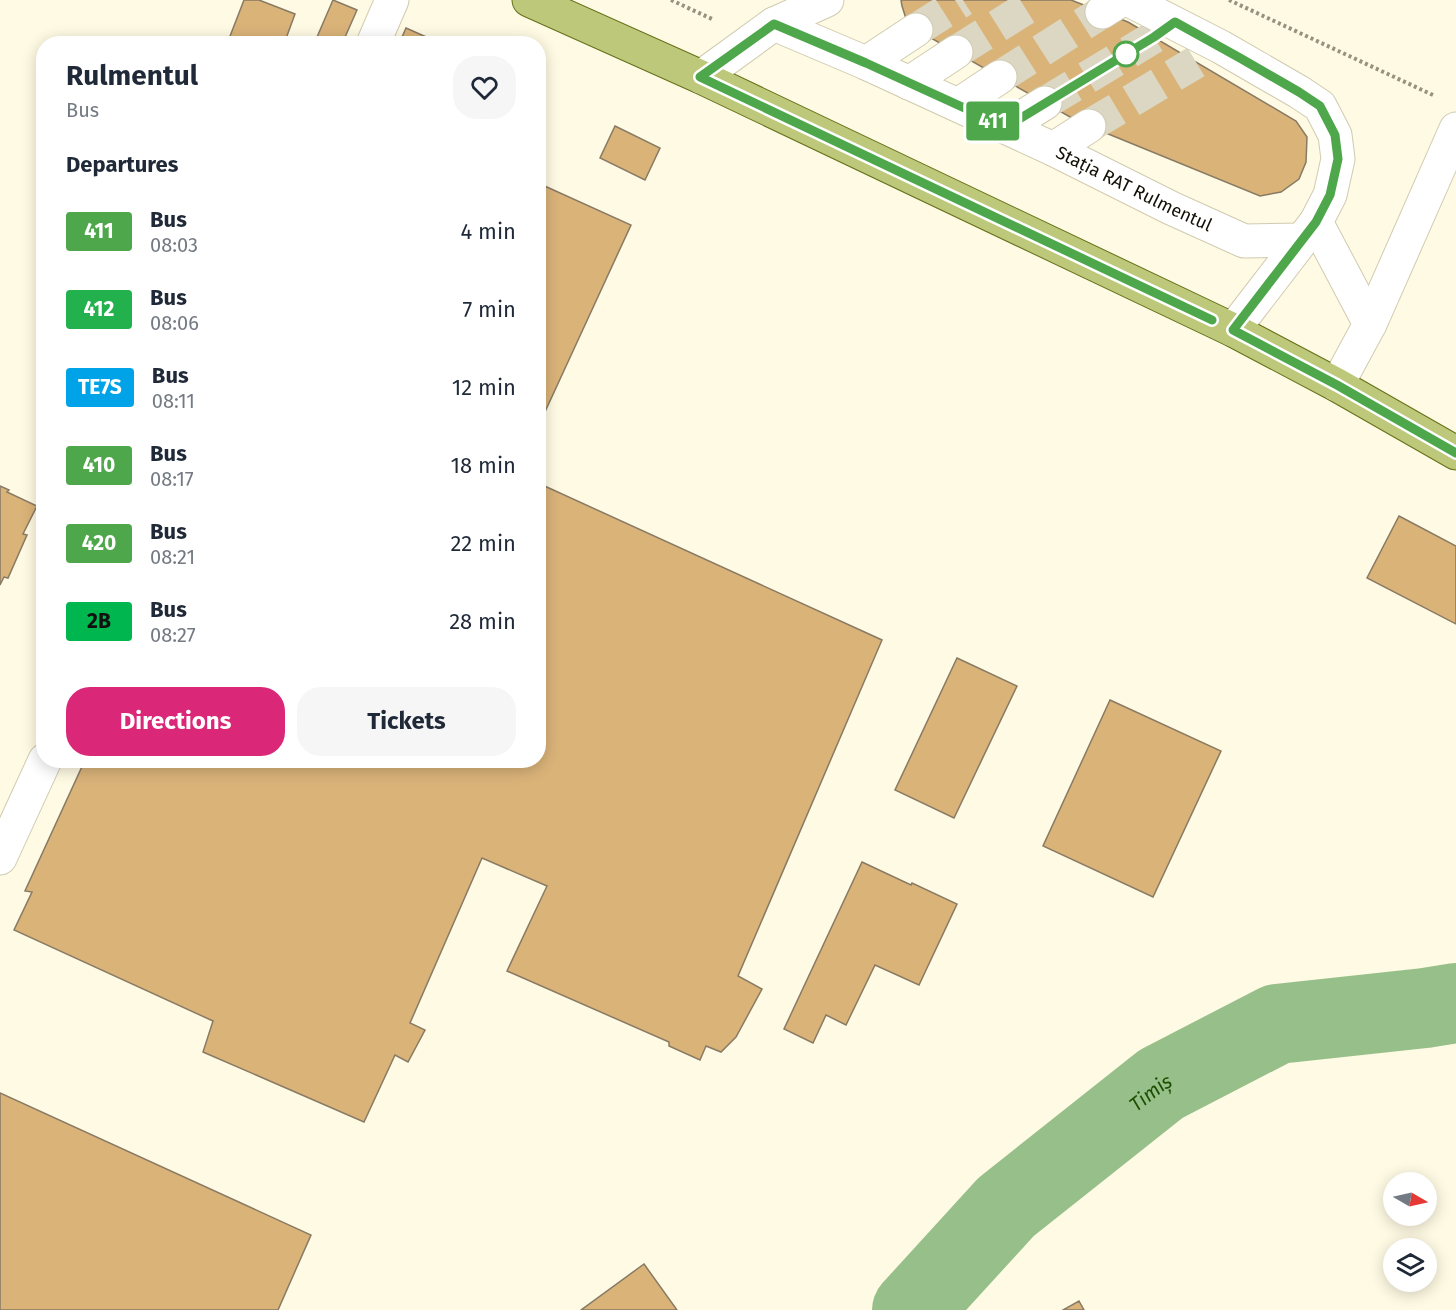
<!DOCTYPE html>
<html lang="en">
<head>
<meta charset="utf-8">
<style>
  :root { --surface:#fff; --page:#f6f6f7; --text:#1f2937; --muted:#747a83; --accent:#db2777 }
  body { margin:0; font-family:"Fira Sans",sans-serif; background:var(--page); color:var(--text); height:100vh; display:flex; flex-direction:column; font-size:22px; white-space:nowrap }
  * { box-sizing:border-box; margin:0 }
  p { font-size:20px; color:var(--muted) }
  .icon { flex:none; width:33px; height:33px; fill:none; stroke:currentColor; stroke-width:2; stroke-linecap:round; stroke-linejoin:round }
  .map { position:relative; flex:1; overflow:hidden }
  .panel { position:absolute; left:36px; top:36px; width:510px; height:732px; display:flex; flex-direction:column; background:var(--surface); border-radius:24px; box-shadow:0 3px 15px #0003 }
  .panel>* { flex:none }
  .badge { padding:0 12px; border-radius:4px; font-size:21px; line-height:39px }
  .needle { width:39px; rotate:99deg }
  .controls { position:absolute; left:1383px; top:1172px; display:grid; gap:12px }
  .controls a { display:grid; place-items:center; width:54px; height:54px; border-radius:50%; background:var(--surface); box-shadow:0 3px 15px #0003; font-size:30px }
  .map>.badge { position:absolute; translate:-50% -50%; box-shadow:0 0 0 3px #fff }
  h2 { padding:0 30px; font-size:22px; line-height:54px }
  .round { display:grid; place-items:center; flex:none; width:63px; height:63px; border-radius:24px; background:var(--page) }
  .overview { display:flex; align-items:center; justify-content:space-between; height:102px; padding:0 30px }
  h1 { font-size:28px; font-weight:700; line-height:45px }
  .button { display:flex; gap:12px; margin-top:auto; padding:12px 30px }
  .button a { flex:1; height:69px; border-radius:24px; background:var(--accent); color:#fff; font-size:24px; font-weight:700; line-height:69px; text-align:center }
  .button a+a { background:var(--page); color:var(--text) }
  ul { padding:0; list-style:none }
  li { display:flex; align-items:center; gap:18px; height:78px; padding:0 30px }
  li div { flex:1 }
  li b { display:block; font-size:22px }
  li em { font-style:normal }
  li .badge { min-width:66px; font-weight:700; text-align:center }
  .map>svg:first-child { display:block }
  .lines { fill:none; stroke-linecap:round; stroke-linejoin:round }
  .river { stroke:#96bf89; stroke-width:80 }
  .building { fill:#dab379; stroke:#897a64; stroke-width:1.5 }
  .minor-tunnel { stroke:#dbd7c2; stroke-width:33; stroke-dasharray:33 16; stroke-linecap:butt }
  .minor-casing { stroke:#d0cbb0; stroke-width:35 }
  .major-casing { stroke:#657018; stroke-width:35 }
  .path { stroke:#959280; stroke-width:4; stroke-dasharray:3 3; stroke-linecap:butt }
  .minor { stroke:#fff; stroke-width:33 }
  .major { stroke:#bdc87a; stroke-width:33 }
  .line-casing { stroke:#fff; stroke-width:14 }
  .line { stroke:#4ea74b; stroke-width:9 }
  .stop-dot { fill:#fff; stroke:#4ea74b; stroke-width:3 }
  .labels { text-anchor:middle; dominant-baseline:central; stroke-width:4.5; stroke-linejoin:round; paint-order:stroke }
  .street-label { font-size:18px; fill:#121006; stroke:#fff }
  .water-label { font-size:20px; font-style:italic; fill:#1c4f00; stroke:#fff }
</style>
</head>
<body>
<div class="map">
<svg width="1456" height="1310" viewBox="0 0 1456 1310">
  <rect width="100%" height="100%" fill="#fefae3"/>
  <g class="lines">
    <!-- river -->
    <path class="river" id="s1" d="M 912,1310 L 1006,1207 L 1161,1084 L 1277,1024 L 1425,1008 L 1456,1003"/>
  </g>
  <!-- building -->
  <path class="building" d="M 244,0 L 259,0 L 295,14 L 284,44 L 227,44 Z
    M 333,0 L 357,10 L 342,44 L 314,44 Z
    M 901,0 L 1071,0 L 1128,22 L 1296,121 L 1307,137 L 1306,162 L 1299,179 L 1281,192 L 1260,196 L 1079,122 L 908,25 L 902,6 Z
    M 406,28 L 442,44 L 399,44 Z
    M 615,126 L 660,148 L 645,180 L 600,158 Z
    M 538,183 L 631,225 L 538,427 Z
    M 538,483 L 882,640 L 738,976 L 762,989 L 736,1037 L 721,1052 L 706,1046 L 700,1060 L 669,1046 L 669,1042 L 507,971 L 547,886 L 482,858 L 410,1023 L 425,1030 L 408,1062 L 395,1055 L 364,1122 L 203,1052 L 213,1021 L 14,930 L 32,892 L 25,891 L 85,760 L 538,760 Z
    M 0,486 L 9,490 L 7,492 L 37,506 L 23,534 L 27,535 L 8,578 L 4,577 L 0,585 Z
    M 1399,516 L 1456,546 L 1456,624 L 1367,578 Z
    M 957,658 L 1017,686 L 954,818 L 895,790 Z
    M 1110,700 L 1221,751 L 1153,897 L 1043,846 Z
    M 862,862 L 911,885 L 912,883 L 957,904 L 919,985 L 875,965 L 846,1025 L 826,1015 L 813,1043 L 784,1029 Z
    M 0,1093 L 311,1235 L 278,1310 L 0,1310 Z
    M 644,1264 L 677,1310 L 581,1310 Z
    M 1079,1301 L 1084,1310 L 1063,1310 Z"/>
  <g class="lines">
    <!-- minor-tunnel -->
    <path class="minor-tunnel" d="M 916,30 L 963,0
      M 956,52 L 1039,0
      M 1000,77 L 1102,12
      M 1045,103 L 1154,37
      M 1089,126 L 1196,62"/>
    <!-- minor casing -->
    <g class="minor-casing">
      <g id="minor">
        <path d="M 1129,0 L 1221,47 L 1299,92 L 1320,106 L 1335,135 L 1338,159 L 1330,195 L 1316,222 L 1233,330"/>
        <path d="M 1102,12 L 1121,0"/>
        <path id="s2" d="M 774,24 L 866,63 L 1053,149 L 1171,208 L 1244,241 L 1302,240"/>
        <path d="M 373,44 L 392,0"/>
        <path d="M 866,63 L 916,30"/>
        <path d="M 701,77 L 774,24 L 827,0"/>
        <path d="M 909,83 L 956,52"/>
        <path d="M 958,105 L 1000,77"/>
        <path d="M 1006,127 L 1045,103"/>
        <path d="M 1053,149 L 1089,126"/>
        <path d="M 1316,222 L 1370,324"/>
        <path d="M 1337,385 L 1370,324 L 1456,129"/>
        <path d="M 0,858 L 45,760"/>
      </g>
    </g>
    <!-- major casing -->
    <g class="major-casing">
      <path id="major" d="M 529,0 L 701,77 L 1233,330 L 1337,385 L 1456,453"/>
    </g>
    <!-- path -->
    <path class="path" d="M 671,0 L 712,19
      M 1229,0 L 1435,96"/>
    <!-- minor -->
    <use href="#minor" class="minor"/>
    <!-- major -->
    <use href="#major" class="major"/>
  </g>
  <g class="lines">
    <!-- line casing -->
    <g class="line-casing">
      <path id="line" d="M 1212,320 L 700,77 L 774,24 L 866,63 L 1006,127 L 1154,37 L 1175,22 L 1240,58 L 1299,92 L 1320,106 L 1335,135 L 1338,159 L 1330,195 L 1316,222 L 1233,330 L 1337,385 L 1456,453"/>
    </g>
    <!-- line -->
    <use href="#line" class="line"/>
  </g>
  <!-- markers -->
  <circle class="stop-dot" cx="1126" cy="54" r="12"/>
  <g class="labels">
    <!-- street labels -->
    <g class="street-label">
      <text stroke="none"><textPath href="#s2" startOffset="396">Stația RAT Rulmentul</textPath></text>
    </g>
    <!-- water labels -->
    <g class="water-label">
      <text stroke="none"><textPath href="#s1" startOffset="324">Timiș</textPath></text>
    </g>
  </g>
</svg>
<div class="controls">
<a><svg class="needle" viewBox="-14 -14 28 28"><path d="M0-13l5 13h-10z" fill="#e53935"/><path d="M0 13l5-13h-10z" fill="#747a83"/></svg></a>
<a><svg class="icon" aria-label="layers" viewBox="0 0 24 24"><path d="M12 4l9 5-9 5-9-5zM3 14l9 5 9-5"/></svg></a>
</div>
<b class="badge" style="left:993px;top:121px;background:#4ea74b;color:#fff">411</b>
<section class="panel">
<div class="overview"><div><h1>Rulmentul</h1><p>Bus</p></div><a class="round"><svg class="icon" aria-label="heart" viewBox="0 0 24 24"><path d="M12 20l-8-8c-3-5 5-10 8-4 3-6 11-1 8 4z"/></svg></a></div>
<h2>Departures</h2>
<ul>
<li><span class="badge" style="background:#4ea74b;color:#fff">411</span><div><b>Bus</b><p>08:03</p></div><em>4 min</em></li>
<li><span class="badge" style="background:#23b14d;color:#fff">412</span><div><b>Bus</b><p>08:06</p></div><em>7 min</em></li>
<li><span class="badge" style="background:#00a3e8;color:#fff">TE7S</span><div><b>Bus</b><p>08:11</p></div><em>12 min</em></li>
<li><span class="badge" style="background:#4ea74b;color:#fff">410</span><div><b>Bus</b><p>08:17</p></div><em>18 min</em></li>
<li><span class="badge" style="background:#4ea74b;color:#fff">420</span><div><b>Bus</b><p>08:21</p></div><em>22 min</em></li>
<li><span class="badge" style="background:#00b64f;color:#111">2B</span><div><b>Bus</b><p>08:27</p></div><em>28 min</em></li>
</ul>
<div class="button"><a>Directions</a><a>Tickets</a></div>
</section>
</div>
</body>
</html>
